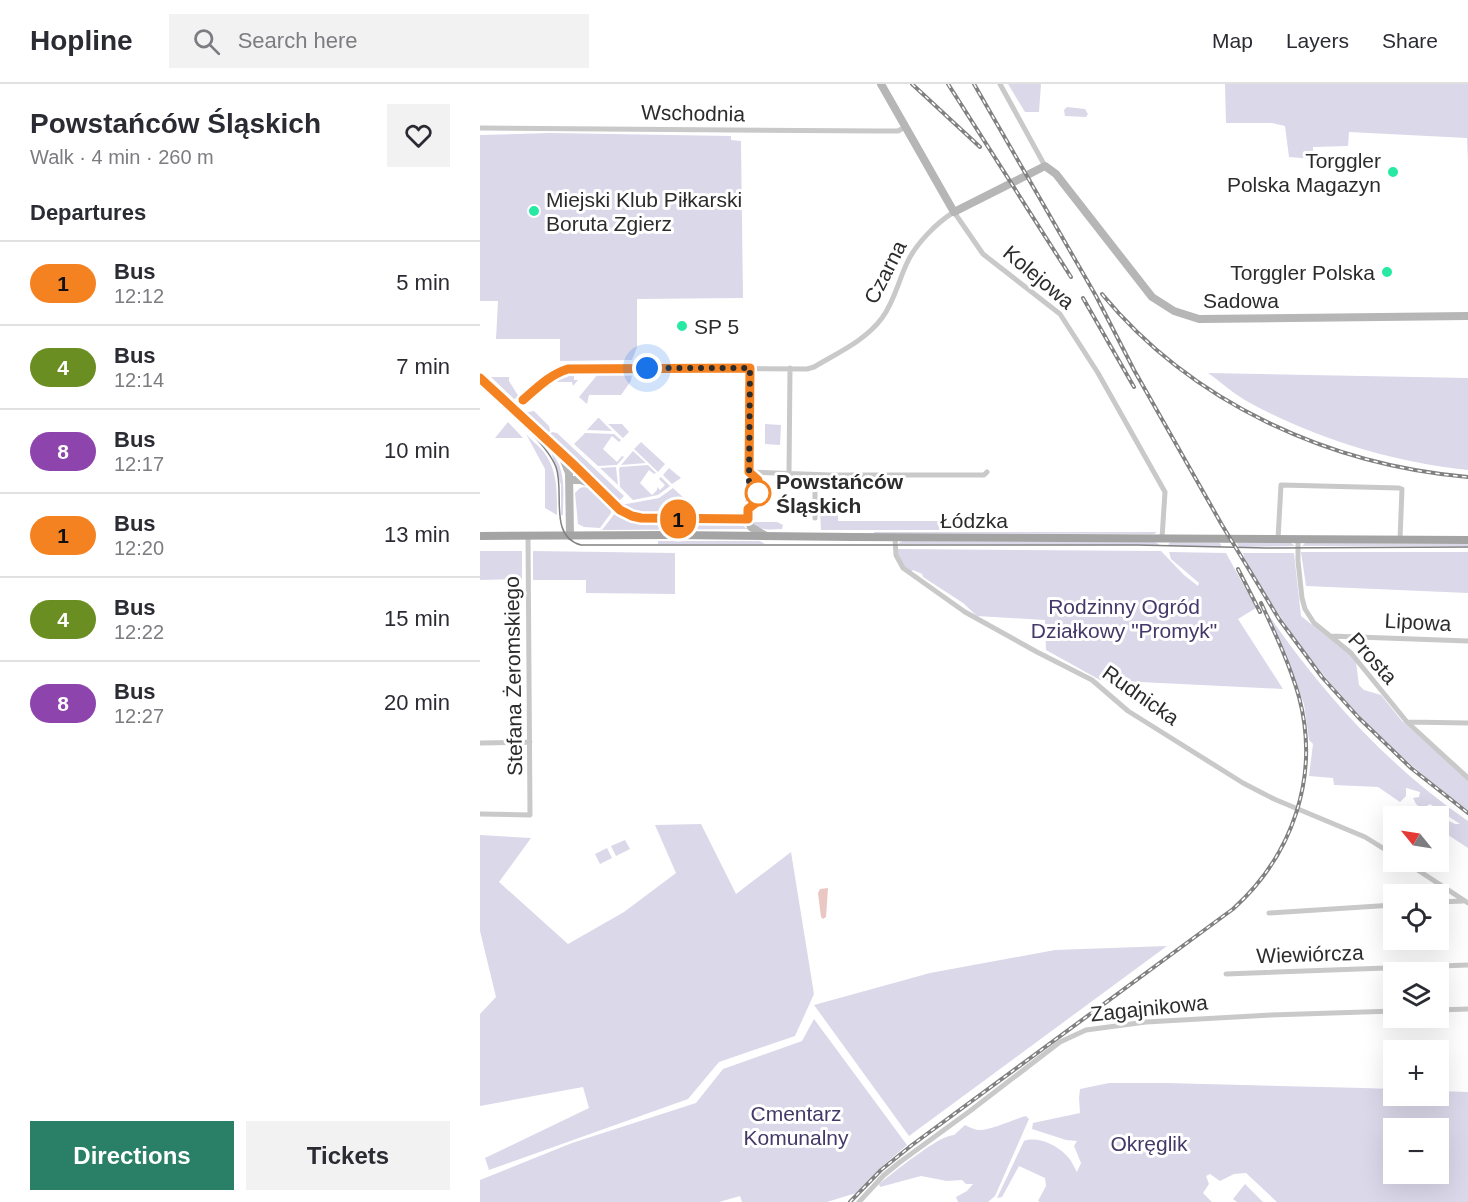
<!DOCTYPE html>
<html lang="en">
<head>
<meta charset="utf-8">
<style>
  :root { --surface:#fff; --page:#f2f2f3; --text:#2b2b33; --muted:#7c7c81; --line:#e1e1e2; --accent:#298066 }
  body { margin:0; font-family:Helvetica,sans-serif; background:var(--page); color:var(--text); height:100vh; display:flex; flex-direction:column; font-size:22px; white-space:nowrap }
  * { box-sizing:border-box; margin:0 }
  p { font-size:20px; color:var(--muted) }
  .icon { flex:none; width:33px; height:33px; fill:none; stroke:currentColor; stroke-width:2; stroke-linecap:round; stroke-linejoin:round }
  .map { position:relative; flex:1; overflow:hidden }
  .panel { display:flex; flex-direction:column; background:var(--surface); width:480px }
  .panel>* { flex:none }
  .badge { padding:0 12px; border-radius:20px; font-size:21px; line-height:39px }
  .needle { width:39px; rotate:300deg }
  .buttons { position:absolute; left:903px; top:722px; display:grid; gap:12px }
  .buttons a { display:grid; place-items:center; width:66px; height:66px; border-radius:0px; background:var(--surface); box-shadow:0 6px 24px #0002; font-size:30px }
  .you { position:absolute; width:30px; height:30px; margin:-15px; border:4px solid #fff; border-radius:50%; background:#1a73e8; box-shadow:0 0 0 9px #1a73e833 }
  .map>.badge { position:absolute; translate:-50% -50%; box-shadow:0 0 0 3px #fff }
  h2 { padding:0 30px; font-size:22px; line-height:54px }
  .round { display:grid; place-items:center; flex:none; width:63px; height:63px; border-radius:0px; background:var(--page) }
  .overview { display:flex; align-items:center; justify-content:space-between; height:102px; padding:0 30px }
  h1 { font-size:28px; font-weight:700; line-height:45px }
  .action { display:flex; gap:12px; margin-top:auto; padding:12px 30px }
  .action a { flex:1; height:69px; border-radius:0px; background:var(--accent); color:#fff; font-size:24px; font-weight:700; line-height:69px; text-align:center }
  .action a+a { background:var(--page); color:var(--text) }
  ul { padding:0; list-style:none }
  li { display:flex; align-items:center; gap:18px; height:84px; padding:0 30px; border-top:2px solid var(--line) }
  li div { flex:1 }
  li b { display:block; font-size:22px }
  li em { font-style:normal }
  li .badge { min-width:66px; font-weight:700; text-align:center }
  header { display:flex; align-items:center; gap:36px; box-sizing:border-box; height:84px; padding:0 30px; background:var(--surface); border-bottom:2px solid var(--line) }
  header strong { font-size:28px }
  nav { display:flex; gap:33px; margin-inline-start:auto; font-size:21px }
  .search { width:420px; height:54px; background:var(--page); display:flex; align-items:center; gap:15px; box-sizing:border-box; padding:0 21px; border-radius:0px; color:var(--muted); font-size:22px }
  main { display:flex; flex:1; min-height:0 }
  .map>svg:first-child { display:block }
  .green { fill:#dbd8ea; fill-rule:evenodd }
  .water { fill:#ebc7c3 }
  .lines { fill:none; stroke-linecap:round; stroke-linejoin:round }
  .street { stroke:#c9c9c9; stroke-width:5 }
  .secondary { stroke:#b6b6b6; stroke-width:8 }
  .primary { stroke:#a4a4a4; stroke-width:8 }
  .tram { stroke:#818181; stroke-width:1.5 }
  .rail-casing { stroke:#818181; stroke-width:4 }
  .rail { stroke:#fff; stroke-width:1.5; stroke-dasharray:4.5; stroke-linecap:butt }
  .line-casing { stroke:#fff; stroke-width:14 }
  .line { stroke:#f58220; stroke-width:9 }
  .walk { stroke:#2c2c2c; stroke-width:6; stroke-dasharray:0 10.8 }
  .poi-dot { fill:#27e9a4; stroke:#fff; stroke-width:2 }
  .stop-dot { fill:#fff; stroke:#f58220; stroke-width:3 }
  .labels { text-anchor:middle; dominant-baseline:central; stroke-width:6; stroke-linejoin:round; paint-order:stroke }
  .street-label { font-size:21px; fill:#2c2c2c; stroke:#fff }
  .poi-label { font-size:21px; fill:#2c2c2c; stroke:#fff; text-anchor:end }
  .stop-label { font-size:21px; font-weight:bold; fill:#2c2c2c; stroke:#fff; text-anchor:start }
  .park-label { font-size:21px; fill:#443968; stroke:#fff }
</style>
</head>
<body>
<header>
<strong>Hopline</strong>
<div class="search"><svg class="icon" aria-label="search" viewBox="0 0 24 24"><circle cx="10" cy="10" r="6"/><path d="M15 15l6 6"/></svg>Search here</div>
<nav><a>Map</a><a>Layers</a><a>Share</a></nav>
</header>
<main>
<section class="panel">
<div class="overview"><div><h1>Powstańców Śląskich</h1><p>Walk · 4 min · 260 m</p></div><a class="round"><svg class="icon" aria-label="heart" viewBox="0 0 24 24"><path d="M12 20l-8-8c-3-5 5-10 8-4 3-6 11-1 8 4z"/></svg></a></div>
<h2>Departures</h2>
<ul>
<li><span class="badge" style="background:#f58220;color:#111">1</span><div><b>Bus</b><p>12:12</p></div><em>5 min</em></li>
<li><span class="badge" style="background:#6b8e23;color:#fff">4</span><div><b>Bus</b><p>12:14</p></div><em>7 min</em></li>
<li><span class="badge" style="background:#8e44ad;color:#fff">8</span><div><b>Bus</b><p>12:17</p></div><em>10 min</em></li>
<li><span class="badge" style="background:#f58220;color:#111">1</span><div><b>Bus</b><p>12:20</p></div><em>13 min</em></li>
<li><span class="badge" style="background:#6b8e23;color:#fff">4</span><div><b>Bus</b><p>12:22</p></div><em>15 min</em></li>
<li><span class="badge" style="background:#8e44ad;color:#fff">8</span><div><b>Bus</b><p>12:27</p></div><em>20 min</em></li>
</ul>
<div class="action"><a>Directions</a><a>Tickets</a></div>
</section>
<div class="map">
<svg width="988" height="1118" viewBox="0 0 988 1118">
  <rect width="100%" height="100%" fill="#fff"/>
  <!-- green -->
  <path class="green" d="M 528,0 L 561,0 L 559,28 L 545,28 Z
    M 745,0 L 988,0 L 988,79 L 987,54 L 869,48 L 868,62 L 833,63 L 833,75 L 809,73 L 805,42 L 792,39 L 746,39 Z
    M 587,23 L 605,25 L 608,30 L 606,33 L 585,32 L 584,26 Z
    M 70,49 L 251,52 L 251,56 L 261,57 L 263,214 L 157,215 L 157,263 L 152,276 L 80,277 L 80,255 L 16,255 L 18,217 L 0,217 L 0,51 Z
    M 98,289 L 94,290 L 94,296 L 98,296 L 93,302 L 92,298 L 72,298 L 70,303 L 67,301 L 85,290 Z
    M 728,289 L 988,294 L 988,386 C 912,378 837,355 770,319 C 755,311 742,299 728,289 Z
    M 118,290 L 152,290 L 151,297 L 141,311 L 109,311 L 107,320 L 99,313 Z
    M 11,293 L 29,293 L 29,297 L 39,313 L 34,315 Z
    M 54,327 L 69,342 L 70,347 L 66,351 L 43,329 Z
    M 118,334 L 119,334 L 132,347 L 107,346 Z
    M 28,338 L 43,354 L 15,354 Z
    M 128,340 L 142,340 L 149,348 L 143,354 Z
    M 285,340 L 301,341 L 300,361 L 285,360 Z
    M 72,348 L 77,349 L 144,412 L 137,419 L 72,356 L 73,354 L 70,350 Z
    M 105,349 L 134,350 L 141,356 L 139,358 L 132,352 L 123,365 L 137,378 L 142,372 L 144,373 L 137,381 L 118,382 L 94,360 Z
    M 46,350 C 51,356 58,361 63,367 C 78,386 77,408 77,431 L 65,424 L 65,385 Z
    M 161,358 L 185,380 L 178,388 L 154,365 Z
    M 153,367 L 166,379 L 141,381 Z
    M 71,368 C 87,386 83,409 83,431 L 81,431 L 81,401 Z
    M 168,381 L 176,389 L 174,390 L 169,386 L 160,399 L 172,411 L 177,406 L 177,403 L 180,406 L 185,401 L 179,395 L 181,393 L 190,402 L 178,411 L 153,416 L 140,403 L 139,385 L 140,383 Z
    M 136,383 L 138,401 L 120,384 Z
    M 189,384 L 201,394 L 192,400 L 183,391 Z
    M 104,403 L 108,404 L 131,425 L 131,429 L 120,444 L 104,443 L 98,440 L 95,409 L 100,404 Z
    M 193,404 L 206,416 L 210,417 L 210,432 L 161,430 L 141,421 L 179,414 Z
    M 340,426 L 348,426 L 348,431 L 358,431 L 358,437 L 465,437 L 466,435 L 476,446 L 341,446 Z
    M 135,429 L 159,437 L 251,438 L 259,439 L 268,445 L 122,446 Z
    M 272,438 L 297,438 L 303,441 L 302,445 C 291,445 280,448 272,438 Z
    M 394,448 L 677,448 L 674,450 L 394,449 Z
    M 178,457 L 280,457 L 285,460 L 178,460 Z
    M 422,457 L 675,458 L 680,461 L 418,460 Z
    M 692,458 L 740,459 L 742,463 L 688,462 L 689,459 Z
    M 757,459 L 811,459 L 815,462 L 759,463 Z
    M 825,459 L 988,460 L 988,462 L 822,462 Z
    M 417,465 L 681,467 L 704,491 L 718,502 L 719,499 L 691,475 L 689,468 L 746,469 L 776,524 L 758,535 L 803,605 L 620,596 L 566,566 L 565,536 L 497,532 L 483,519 L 443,493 L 442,490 L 433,486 L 431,488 C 422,482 419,476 417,465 Z
    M 0,467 L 42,467 L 42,495 L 0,496 Z
    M 53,467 L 195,469 L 195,510 L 106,509 L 106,496 L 53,496 Z
    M 821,468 L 988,468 L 988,509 L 826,502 Z
    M 763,469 L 814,469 L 821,532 L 870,571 L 876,578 L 879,601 L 884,606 L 901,611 L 922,637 L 988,696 L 988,726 C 908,668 839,596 787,512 C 780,499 766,482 763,469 Z
    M 788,530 C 843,610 908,682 988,737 L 988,764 L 959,745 L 958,732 L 955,732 L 957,731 L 975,740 L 980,740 L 950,720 L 942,725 L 936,720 L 933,714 L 939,713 L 940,708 L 926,704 L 926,712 L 920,718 L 898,703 L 854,701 L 853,694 L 829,692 L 833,660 L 829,656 L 824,620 Z
    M 221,740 L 256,810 L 311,768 L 334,910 L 315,952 L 239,978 L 208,1015 L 9,1086 L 5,1074 L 109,1024 L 103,1003 L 0,1022 L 0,930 L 16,913 L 0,847 L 0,751 L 51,754 L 19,798 L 88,860 L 144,828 L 196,789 L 175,741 Z
    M 145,756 L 150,765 L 136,772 L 131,762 Z
    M 127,764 L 132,774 L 120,780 L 115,770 Z
    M 687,862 L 429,1052 L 334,921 L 450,889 L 575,866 Z
    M 334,935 L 427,1061 L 399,1085 L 376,1109 L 347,1118 L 262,1118 L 260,1112 L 239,1118 L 0,1118 L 0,1096 L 92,1059 L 216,1019 L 243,985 L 322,957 Z
    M 629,999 L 686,999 L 883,1004 L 913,1005 L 914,1011 L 958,1011 L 959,1007 L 988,1008 L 988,1118 L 797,1118 L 766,1089 L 754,1090 L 740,1097 L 730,1090 L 726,1092 L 729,1100 L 723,1109 L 732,1118 L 560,1118 L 558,1117 L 566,1102 L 565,1094 L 539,1082 L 522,1113 L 517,1114 L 544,1057 C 557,1052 577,1061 586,1071 C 591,1075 594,1083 597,1088 L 601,1079 L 594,1062 L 597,1057 L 586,1056 L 552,1045 L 553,1039 L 600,1029 L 599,1014 L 600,1005 ZM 914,1044 L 958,1044 L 958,1089 L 914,1089 Z
    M 546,1032 L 549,1035 L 515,1112 L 508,1118 L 478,1118 L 476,1113 L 487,1107 L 493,1100 L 486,1100 L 482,1096 L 467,1097 L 441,1092 L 400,1103 L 399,1100 C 413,1089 459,1051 474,1051 L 485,1041 C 489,1043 495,1046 499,1046 C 509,1047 534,1035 546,1032 Z
    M 765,1100 L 783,1118 L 757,1118 L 753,1115 Z"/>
  <!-- water -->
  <path class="water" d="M 348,804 L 346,833 L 343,835 L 341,833 L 338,809 L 340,805 Z"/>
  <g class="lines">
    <!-- street -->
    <path class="street" d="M 520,0 L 565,82
      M 0,44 L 398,47 L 418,47 L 425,43
      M 33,326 C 50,310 66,293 88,285 L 167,284 L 327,285 L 334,283 C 357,269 385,257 402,234 C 414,218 418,198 427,179 C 435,161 456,139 474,128 L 503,170 L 580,230 L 618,289 L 685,408 L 682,454
      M 269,388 L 350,391 L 504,391 L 507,388
      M 309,389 L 310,284
      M 335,434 L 335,391
      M 268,435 L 270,284
      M 415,454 L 416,471 L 423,484 L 485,528 L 557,568 L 612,596 L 648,627 L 763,699 L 794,715 L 885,753 L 914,771
      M 798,455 L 801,401 L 919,404 L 922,405 L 920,455
      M 818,455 L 818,477 L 822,514 L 825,525 L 834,539 L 871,569 L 927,638 L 988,694
      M 850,552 L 988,557
      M 927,638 L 988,639
      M 0,659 L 50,658
      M 0,730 L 50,731 L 48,452
      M 924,777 L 988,819
      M 958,818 L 983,817
      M 789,829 L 914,821
      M 746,890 L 988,881
      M 958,926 L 988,925
      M 379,1118 L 404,1091 L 420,1078 L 490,1027 L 580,958 L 606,946 L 666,938 L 791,931 L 914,927"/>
    <!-- secondary -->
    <path class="secondary" d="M 401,0 L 474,128 L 565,82 L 576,90 L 672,213 L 694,227 L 719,235 L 988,232
      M 0,294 L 93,380 L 140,426 L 147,430 L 161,434 L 268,435 L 271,443 L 286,452
      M 83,374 L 89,389 L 90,452
      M 89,396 L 101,396 L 111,400"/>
    <!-- primary -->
    <path class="primary" d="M 0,452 L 193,451 L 373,453 L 988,456"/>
    <!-- tram -->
    <path class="tram" d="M 0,302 C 21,322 66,357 76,383 C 85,408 68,452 101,461 L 657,461 L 786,464 L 988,463"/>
    <!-- rail casing -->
    <g class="rail-casing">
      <path id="rail" d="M 432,0 L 500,63
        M 468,0 L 591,193
        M 494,0 L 616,212 L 654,286 L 742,441 L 799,535 L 842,593 L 879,634 L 931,684 L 988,729
        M 622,210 C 712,319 849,381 988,393
        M 603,214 L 654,303
        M 758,485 L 780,528
        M 370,1118 L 401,1086 L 432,1061 L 753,825 C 813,771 840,692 819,613 C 810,581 795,549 781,519"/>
    </g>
    <!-- rail -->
    <use href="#rail" class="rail"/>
  </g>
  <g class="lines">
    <!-- line casing -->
    <g class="line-casing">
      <path id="line" d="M 0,294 L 93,380 L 140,426 L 152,432 L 161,434 L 268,435 L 268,425 L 278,417 L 278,396 L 269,388 L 270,284 L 88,285 C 69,291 57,304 43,316"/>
    </g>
    <!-- line -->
    <use href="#line" class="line"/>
    <!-- walk -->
    <path class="walk" d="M 167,284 L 270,284 L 269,400 L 278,409"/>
  </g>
  <!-- markers -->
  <g class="poi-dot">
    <circle cx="913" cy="88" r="6"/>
    <circle cx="54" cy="127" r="6"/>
    <circle cx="907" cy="188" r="6"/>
    <circle cx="202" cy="242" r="6"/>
  </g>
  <circle class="stop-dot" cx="278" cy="409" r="12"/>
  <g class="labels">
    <!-- street labels -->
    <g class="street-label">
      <text transform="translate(213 29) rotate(1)">Wschodnia</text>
      <text transform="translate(405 188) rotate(-63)">Czarna</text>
      <text transform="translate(559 193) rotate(40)">Kolejowa</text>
      <text x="761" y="216">Sadowa</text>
      <text x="494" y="436">Łódzka</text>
      <text transform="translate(938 538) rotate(3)">Lipowa</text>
      <text transform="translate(893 574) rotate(48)">Prosta</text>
      <text transform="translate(33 592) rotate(-91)">Stefana Żeromskiego</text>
      <text transform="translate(661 611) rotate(35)">Rudnicka</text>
      <text transform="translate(830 870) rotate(-2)">Wiewiórcza</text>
      <text transform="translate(669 924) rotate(-6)">Zagajnikowa</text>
    </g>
    <!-- poi labels -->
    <g class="poi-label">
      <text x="901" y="76">Torggler<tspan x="901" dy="24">Polska Magazyn</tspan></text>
      <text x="66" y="115" text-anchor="start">Miejski Klub Piłkarski<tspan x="66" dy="24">Boruta Zgierz</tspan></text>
      <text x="895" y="188">Torggler Polska</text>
      <text x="214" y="242" text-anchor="start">SP 5</text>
    </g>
    <!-- stop labels -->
    <g class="stop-label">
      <text x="296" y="397">Powstańców<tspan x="296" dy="24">Śląskich</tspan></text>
    </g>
    <!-- park labels -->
    <g class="park-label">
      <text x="644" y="522">Rodzinny Ogród<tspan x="644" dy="24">Działkowy "Promyk"</tspan></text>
      <text x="316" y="1029">Cmentarz<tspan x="316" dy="24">Komunalny</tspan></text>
      <text x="669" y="1059">Okręglik</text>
    </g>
  </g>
</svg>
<div class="buttons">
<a><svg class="needle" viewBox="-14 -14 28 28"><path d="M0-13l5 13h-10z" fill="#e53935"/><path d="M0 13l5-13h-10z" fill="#7c7c81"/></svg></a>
<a><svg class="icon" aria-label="locate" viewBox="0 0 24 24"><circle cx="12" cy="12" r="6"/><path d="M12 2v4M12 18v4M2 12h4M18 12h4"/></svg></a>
<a><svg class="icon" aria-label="layers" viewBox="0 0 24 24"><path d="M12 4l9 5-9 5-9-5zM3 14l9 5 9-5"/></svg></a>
<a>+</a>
<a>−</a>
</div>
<div class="you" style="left:167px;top:284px"></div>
<b class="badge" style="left:198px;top:435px;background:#f58220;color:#111">1</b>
</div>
</main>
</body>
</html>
